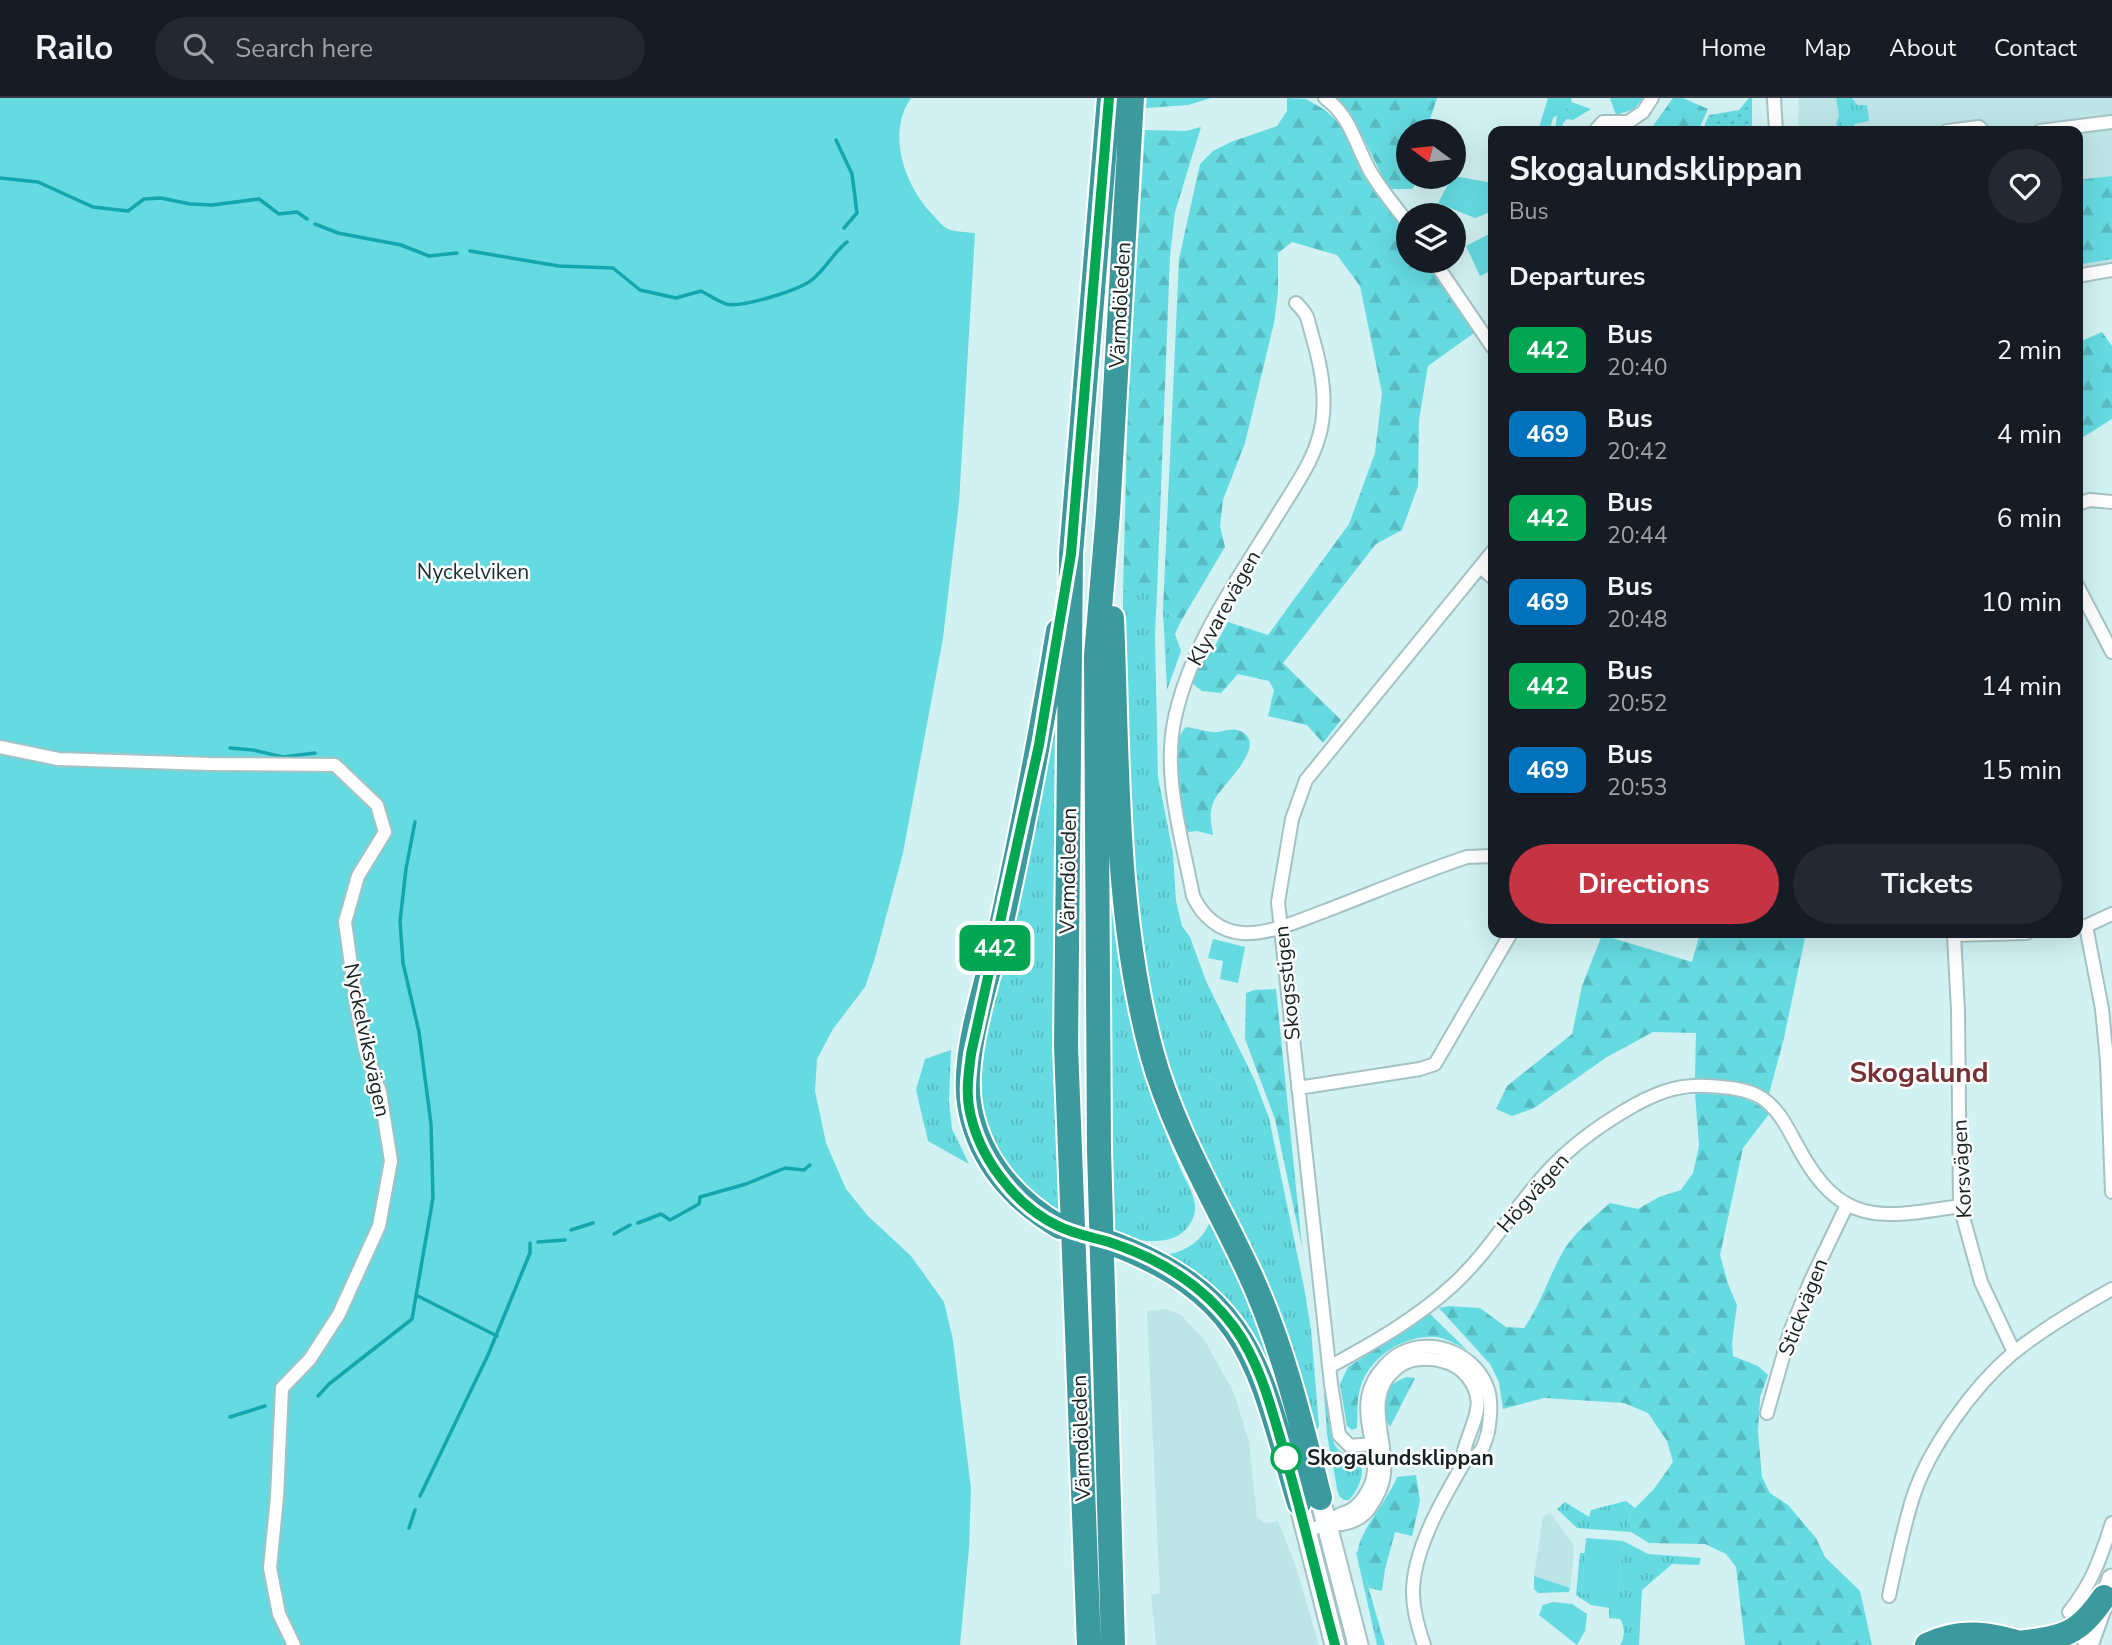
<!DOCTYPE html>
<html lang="en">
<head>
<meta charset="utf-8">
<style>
  :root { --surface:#171b24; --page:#242831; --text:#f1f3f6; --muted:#9ea1a6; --line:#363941; --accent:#c53443 }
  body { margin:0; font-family:"Nunito Sans",sans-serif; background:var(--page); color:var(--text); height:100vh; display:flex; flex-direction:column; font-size:26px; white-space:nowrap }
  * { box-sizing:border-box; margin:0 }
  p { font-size:23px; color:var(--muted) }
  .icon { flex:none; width:38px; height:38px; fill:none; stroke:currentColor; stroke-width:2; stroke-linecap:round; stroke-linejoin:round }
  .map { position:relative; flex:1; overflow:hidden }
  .side { position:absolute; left:1488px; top:28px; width:595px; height:812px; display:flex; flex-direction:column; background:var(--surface); border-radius:14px; box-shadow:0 7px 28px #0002 }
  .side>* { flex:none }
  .badge { padding:0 14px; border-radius:10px; font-size:24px; line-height:46px }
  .needle { width:46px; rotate:285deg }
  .tools { position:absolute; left:1396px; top:21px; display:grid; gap:14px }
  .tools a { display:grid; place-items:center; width:70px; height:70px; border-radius:50%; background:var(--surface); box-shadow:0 7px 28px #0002; font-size:35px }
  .map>.badge { position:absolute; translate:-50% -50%; box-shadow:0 0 0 4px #fff }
  h2 { padding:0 21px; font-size:26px; line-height:63px }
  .round { display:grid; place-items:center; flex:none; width:74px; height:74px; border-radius:37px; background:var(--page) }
  .summary { display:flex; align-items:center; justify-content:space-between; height:119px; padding:0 21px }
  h1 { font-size:33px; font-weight:700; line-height:52px }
  .action { display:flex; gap:14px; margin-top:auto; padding:14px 21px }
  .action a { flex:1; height:80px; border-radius:42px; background:var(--accent); color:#fff; font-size:28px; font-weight:700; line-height:80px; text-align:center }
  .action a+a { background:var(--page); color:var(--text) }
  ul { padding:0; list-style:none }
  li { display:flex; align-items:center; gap:21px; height:84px; padding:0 21px }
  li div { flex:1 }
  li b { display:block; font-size:26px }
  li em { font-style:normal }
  li .badge { min-width:77px; font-weight:700; text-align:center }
  header { display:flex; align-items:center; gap:42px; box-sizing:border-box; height:98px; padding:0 35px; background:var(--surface); border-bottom:2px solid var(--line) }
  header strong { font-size:33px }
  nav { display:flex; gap:38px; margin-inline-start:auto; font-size:24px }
  .search { width:490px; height:63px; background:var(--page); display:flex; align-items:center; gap:18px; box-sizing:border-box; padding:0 24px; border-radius:38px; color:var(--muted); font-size:26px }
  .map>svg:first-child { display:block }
  .built { fill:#bde5e7 }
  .grass { fill:url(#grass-tufts) }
  .forest { fill:url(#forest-firs) }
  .park { fill:#65dae1 }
  .garden { fill:url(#garden-dots) }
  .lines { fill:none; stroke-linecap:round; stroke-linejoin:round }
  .stream { stroke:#13a7ad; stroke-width:3.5 }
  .street-casing { stroke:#a4c2c4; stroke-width:16 }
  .secondary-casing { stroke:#a4c2c4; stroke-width:23 }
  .highway-casing { stroke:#fff; stroke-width:28 }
  .street { stroke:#fff; stroke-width:12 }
  .secondary { stroke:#fff; stroke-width:19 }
  .highway { stroke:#3c999e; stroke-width:24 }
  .line-casing { stroke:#fff; stroke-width:16 }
  .line { stroke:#00a651; stroke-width:10 }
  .stop-dot { fill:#fff; stroke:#00a651; stroke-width:3.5 }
  .labels { text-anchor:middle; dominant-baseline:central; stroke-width:5; stroke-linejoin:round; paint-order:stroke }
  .street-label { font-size:21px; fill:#162222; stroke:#fff }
  .park-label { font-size:21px; fill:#192e30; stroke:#fff }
  .stop-label { font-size:21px; font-weight:bold; fill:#162222; stroke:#fff; text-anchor:start }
  .district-label { font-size:28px; font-weight:bold; fill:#773033; stroke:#fff }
</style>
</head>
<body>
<header>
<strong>Railo</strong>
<div class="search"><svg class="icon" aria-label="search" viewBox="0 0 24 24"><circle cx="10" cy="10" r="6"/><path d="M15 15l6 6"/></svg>Search here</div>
<nav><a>Home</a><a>Map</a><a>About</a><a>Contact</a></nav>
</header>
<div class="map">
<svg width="2112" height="1547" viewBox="0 0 2112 1547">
  <defs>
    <pattern id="grass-tufts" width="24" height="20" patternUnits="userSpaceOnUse" patternTransform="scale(1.75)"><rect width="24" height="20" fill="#65dae1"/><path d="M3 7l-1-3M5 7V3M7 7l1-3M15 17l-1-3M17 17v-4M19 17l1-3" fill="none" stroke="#57bbc1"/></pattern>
    <pattern id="forest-firs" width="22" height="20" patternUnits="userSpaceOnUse" patternTransform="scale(1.75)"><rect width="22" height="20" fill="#65dae1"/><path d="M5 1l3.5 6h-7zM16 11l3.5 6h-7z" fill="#57bbc1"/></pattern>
    <pattern id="garden-dots" width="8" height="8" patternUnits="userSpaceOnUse" patternTransform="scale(1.75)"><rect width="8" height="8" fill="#65dae1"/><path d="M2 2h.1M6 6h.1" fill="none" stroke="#57bbc1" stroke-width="1.8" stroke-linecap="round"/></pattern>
  </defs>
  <rect width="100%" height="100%" fill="#d1f1f2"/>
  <!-- built -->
  <path class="built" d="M 1799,0 L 2112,0 L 2112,164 L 2077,171 L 2077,33 L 1798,33 Z
    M 1166,1211 L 1181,1217 L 1204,1241 L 1234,1295 L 1249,1344 L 1257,1419 L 1265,1425 L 1278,1423 L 1295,1466 L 1319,1547 L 1156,1547 L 1151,1497 L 1160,1495 L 1147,1213 Z
    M 1550,1414 L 1573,1446 L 1574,1456 L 1570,1490 L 1534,1478 L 1543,1419 Z"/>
  <!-- grass -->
  <path class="grass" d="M 1610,0 L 1643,0 L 1634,11 L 1616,17 Z
    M 1836,0 L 1852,0 L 1857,7 L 1867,7 L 1869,23 L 1854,26 L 1855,33 L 1848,33 L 1836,27 L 1839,17 Z
    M 1571,4 L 1591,11 L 1573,22 L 1567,21 L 1563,25 L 1562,33 L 1555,33 L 1557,17 L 1572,7 Z
    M 1123,494 L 1157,494 L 1155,536 L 1158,679 L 1173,755 L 1176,803 L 1182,828 L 1190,839 L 1206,883 L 1255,983 L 1269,1020 L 1304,1189 L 1311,1232 L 1319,1328 L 1315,1335 L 1299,1273 L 1273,1199 L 1246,1146 L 1171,985 L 1150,907 L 1136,811 L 1123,565 Z
    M 1163,512 L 1181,523 L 1175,536 L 1181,553 L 1167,592 Z
    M 1055,608 L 1053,849 L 1059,1118 C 1028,1092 991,1064 982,1021 C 978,1004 980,984 978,966 Z
    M 1109,656 L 1130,916 C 1141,971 1159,1023 1182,1074 C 1188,1087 1200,1105 1193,1120 C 1180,1153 1137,1143 1111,1136 L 1105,936 Z
    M 951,952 L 949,1004 L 952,1031 L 969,1066 L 928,1043 L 916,992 L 925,961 Z
    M 1212,1118 L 1239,1170 L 1294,1332 L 1278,1298 L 1162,1157 C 1186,1155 1205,1142 1212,1118 Z
    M 1327,1294 C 1328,1310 1328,1328 1333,1343 C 1338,1357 1349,1355 1358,1363 C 1368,1372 1357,1394 1349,1402 L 1344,1402 L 1339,1398 L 1337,1390 L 1327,1336 L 1324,1296 Z
    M 1626,1403 L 1635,1410 L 1629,1416 L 1631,1434 L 1577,1430 L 1557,1411 L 1565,1404 L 1589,1419 L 1591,1412 Z
    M 1623,1443 L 1648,1456 L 1701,1460 L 1699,1467 L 1672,1466 L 1642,1492 L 1639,1547 L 1620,1547 C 1625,1539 1625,1529 1620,1521 L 1609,1520 L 1609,1510 L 1591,1507 L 1576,1497 L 1580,1455 L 1585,1455 L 1581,1495 L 1618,1497 Z
    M 1358,1453 L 1385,1547 L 1377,1547 L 1356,1454 Z
    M 1534,1478 L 1570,1490 L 1569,1494 L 1538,1495 L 1534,1491 Z"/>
  <!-- forest -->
  <path class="forest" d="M 1147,0 L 1211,0 L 1188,7 L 1146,10 Z
    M 1287,0 L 1306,1 L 1325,12 L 1343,29 L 1361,73 L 1409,138 L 1409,163 L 1425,163 L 1474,235 L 1428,268 L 1419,322 L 1418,388 L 1402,432 L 1376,446 L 1283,565 L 1341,622 L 1323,645 L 1307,627 L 1268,618 L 1274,592 L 1269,583 L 1238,576 L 1221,595 L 1202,593 L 1193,586 L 1193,578 L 1216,546 L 1228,524 L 1268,537 L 1349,426 L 1375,355 L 1382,295 L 1360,188 L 1337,157 L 1292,144 L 1278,155 L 1278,194 L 1274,225 L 1245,345 L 1223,402 L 1220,428 L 1225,449 L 1181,523 L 1163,512 L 1179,161 L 1200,66 L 1213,53 L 1231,44 L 1277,28 L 1287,13 Z
    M 1337,0 L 1437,0 L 1430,21 L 1431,33 L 1409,33 L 1409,79 L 1421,79 L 1412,91 L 1389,91 L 1352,18 Z
    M 1673,0 L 1683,0 L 1708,11 L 1698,33 L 1650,32 Z
    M 1201,29 L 1175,114 L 1170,158 L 1157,494 L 1123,494 L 1128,302 L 1145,32 L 1186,33 Z
    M 2112,78 L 2112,161 L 2077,167 L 2077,82 Z
    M 2102,234 L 2112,248 L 2112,321 L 2077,343 L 2077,245 Z
    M 1186,629 C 1195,630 1210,635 1218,634 C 1228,632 1235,629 1244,635 C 1266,651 1218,690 1213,705 C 1209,716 1211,726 1213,737 L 1197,733 L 1188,734 C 1183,710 1166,647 1186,629 Z
    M 1700,835 L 1806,835 L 1784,940 L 1769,996 L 1738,987 L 1695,980 L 1696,935 L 1653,934 L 1607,959 L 1534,1010 L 1512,1018 L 1496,1011 L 1507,988 L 1572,936 L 1582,888 L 1602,837 L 1692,864 Z
    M 1276,891 L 1302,1149 L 1275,1021 L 1245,941 L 1246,895 L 1254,892 Z
    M 1695,995 C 1723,997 1749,995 1769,1016 L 1743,1050 L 1720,1157 L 1728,1186 L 1737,1207 L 1732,1245 L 1733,1258 L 1758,1268 L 1768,1277 L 1760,1299 L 1758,1334 L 1762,1379 L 1770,1395 L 1788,1407 L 1816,1440 L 1825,1459 L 1860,1493 L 1872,1547 L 1745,1547 L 1736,1469 L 1726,1456 L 1705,1446 L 1649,1445 L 1631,1434 L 1629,1416 L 1654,1391 L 1673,1364 L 1667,1343 L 1648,1315 L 1624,1305 L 1544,1300 L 1503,1311 L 1499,1284 L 1490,1266 L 1439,1210 L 1448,1208 L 1480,1210 L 1506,1229 L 1524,1230 C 1540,1208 1548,1181 1561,1157 C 1572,1136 1592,1121 1610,1105 L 1638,1111 L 1659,1099 L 1681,1092 L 1693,1075 L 1699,1048 Z
    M 1430,1216 L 1467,1252 C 1458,1247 1448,1241 1437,1239 C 1405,1236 1368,1259 1360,1291 C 1356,1304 1358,1317 1357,1330 L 1352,1332 L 1347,1328 L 1340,1286 L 1348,1269 Z
    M 1407,1279 L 1415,1280 L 1390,1329 C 1378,1308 1383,1286 1407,1279 Z
    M 1416,1377 L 1420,1403 L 1412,1438 L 1395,1434 L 1385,1471 L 1382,1493 L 1369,1490 C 1366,1479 1358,1464 1358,1453 C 1359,1433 1389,1401 1397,1379 Z"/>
  <!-- park -->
  <path class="park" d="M 0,0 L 911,0 C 886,35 905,88 932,116 C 936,120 942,128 948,131 C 955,134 967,134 975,135 L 959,404 L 943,540 L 903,755 L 875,860 L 865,889 L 833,931 L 817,961 L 815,993 L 826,1045 L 846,1091 L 868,1118 L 911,1158 L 944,1204 L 953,1242 L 971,1391 L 969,1450 L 960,1547 L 0,1547 Z
    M 1548,0 L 1571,0 L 1572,7 L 1553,20 L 1549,33 L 1538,33 Z
    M 1454,78 L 1493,85 L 1493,113 L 1475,120 L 1438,105 L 1452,79 Z
    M 1493,134 L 1493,172 L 1480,178 L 1466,148 Z
    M 1213,841 L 1245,849 L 1238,885 L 1220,881 L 1223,863 L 1208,860 Z
    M 1586,1440 L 1623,1443 L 1618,1498 L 1581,1495 Z
    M 1553,1504 L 1572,1506 L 1587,1516 L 1585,1533 L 1577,1547 L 1539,1517 L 1543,1507 Z"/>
  <!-- garden -->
  <path class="garden" d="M 1749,0 L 1752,0 L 1752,33 L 1702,33 L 1709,17 L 1739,12 Z"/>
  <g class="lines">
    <!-- stream -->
    <path class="stream" d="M 836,42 L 852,76 L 857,115 L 844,130
      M 0,80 L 38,84 L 93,109 L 128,113 L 144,101 L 161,100 L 190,106 L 212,107 L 259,101 L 279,116 L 297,114 L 307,121
      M 315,126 L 338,135 L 401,147 L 429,158 L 457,155
      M 470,153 L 559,168 L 613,170 L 640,192 L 676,200 L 701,193 C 709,197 717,203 726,206 C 741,210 802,192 814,180 C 827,169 834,154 847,144
      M 230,650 L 253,652 L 283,659 L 315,655
      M 638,1125 L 661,1116 L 670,1122 L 699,1106 L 700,1099 L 746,1086 L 785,1070 L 804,1072 L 810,1067
      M 571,1132 L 593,1125
      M 614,1136 L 630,1127
      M 538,1144 L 565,1142
      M 416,1197 L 497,1238
      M 318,1298 L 329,1286 L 412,1221 L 433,1100 L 431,1026 L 419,934 L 403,865 L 400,823 L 406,771 L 415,724
      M 230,1319 L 265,1308
      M 420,1398 L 488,1257 L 530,1155 L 530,1145
      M 409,1430 L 415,1412"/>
    <!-- street casing -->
    <g class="street-casing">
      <path id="street" d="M 1325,0 C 1350,17 1356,48 1370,73 C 1381,92 1396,109 1409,127
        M 1774,0 L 1776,33
        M 1595,33 L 1603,24 L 1628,24 L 1643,14 L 1652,0
        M 1947,33 L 1979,29 L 1983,33
        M 2040,33 L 2112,24
        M 1434,163 L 1493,250
        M 2077,178 L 2112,172
        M 1296,205 C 1299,208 1304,213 1306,217 C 1309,223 1310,231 1312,237 C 1322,271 1329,308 1318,342 C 1310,368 1292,393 1278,416 C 1238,481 1192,544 1175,619 C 1162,679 1182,739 1193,798 C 1202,818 1219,833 1242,835 C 1269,837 1300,822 1325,813 C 1372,795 1419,775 1467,759 L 1493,758
        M 2077,406 L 2090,402 L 2112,404
        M 1481,469 L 1493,480
        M 2077,487 L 2112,554
        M 0,649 L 58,661 L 209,666 L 335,667 L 377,707 L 385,734 L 358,778 L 345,824 L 357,910 L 365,951 L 380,994 L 391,1063 L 379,1128 L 339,1216 L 310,1261 L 282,1290 L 277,1399 L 270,1470 L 279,1516 L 294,1547
        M 2086,828 L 2102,911 L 2107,963 L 2112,1094
        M 2077,829 L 2086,828 L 2112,816
        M 1952,835 L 1954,837 L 2027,835
        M 1954,837 L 1958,912 L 1960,1108 L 1981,1184 L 2014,1254
        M 1298,990 L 1420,971 L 1435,966 L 1511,835
        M 1329,1269 C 1372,1246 1417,1220 1453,1187 C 1489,1154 1514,1110 1547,1074 C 1570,1049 1597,1029 1626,1012 C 1651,997 1676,986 1706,988 C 1724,989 1746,990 1762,1000 C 1780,1012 1789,1033 1799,1051 C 1842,1130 1882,1120 1960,1108
        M 1767,1315 L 1790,1234 L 1811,1182 L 1847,1107
        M 1382,1345 L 1350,1348 L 1339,1337 L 1331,1286 L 1278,804 L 1292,721 L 1306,682 L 1493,453
        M 1305,1433 C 1312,1431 1320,1429 1326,1426 C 1330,1424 1334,1419 1339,1417 C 1342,1415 1345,1415 1349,1413 C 1360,1408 1370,1392 1373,1380 C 1380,1344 1353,1311 1378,1276 C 1384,1268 1392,1259 1401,1255 C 1434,1238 1477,1257 1488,1292 C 1492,1305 1490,1320 1488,1334 C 1485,1344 1483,1355 1472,1360 L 1466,1357 L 1464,1353 C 1471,1324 1492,1302 1462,1273 C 1452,1264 1435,1260 1422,1261 C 1413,1261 1404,1264 1397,1270 C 1360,1299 1391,1344 1383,1382 C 1381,1392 1375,1402 1369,1411 C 1357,1425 1343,1428 1326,1426
        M 1889,1498 C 1896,1465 1903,1431 1913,1399 C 1929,1350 1973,1289 2013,1255 C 2043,1231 2078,1210 2112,1191
        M 2069,1514 C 2093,1484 2100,1461 2112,1425
        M 1424,1547 C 1418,1530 1413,1512 1413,1494 C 1413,1450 1446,1395 1468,1358"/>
    </g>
    <!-- secondary casing -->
    <g class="secondary-casing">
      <path id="secondary" d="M 1320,1400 L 1358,1547
        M 1299,1405 L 1335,1547
        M 2088,1547 L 2112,1481"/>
    </g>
    <!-- highway casing -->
    <g class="highway-casing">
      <path id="highway" d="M 1112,520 C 1118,665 1114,816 1152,956 C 1173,1032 1213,1098 1246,1168 C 1281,1241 1300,1321 1320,1400
        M 1058,533 C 1042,629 1024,724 1003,819 C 991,873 959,957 970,1011 C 980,1063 1015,1103 1060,1129
        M 1111,1145 C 1254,1199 1259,1273 1299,1405
        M 2018,1545 C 2064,1539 2077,1538 2104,1499
        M 1089,1547 L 1066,948 L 1071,456 L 1109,0
        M 1113,1547 L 1099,1052 L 1096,558 L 1108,415 L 1132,0
        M 1927,1547 C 1960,1530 1992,1536 2026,1547"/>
    </g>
    <!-- street -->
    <use href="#street" class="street"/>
    <!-- secondary -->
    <use href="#secondary" class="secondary"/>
    <!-- highway -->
    <use href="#highway" class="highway"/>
  </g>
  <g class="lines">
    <!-- line casing -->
    <g class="line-casing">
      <path id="line" d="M 1109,0 L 1071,456 L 1039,647 L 971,956 C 969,973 966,991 969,1009 C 977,1057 1014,1107 1058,1128 C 1074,1136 1092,1139 1109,1144 C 1158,1160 1203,1187 1234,1229 C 1261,1266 1272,1313 1285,1357 C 1303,1420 1318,1484 1335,1547"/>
    </g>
    <!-- line -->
    <use href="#line" class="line"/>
  </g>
  <!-- markers -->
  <circle class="stop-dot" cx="1286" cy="1360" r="14"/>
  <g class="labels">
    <!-- street labels -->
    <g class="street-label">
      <text transform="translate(1120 207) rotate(-87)">Värmdöleden</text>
      <text transform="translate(1224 510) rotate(-61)">Klyvarevägen</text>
      <text transform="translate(1068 773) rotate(-89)">Värmdöleden</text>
      <text transform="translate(1287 885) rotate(-96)">Skogsstigen</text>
      <text transform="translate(367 942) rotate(78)">Nyckelviksvägen</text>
      <text transform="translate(1962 1071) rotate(-93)">Korsvägen</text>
      <text transform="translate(1533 1095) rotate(-49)">Högvägen</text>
      <text transform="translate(1803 1209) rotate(-69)">Stickvägen</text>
      <text transform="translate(1081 1340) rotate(-92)">Värmdöleden</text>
    </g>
    <!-- park labels -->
    <g class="park-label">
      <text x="473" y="474">Nyckelviken</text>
    </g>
    <!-- stop labels -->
    <g class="stop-label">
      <text x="1307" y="1360">Skogalundsklippan</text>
    </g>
    <!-- district labels -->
    <g class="district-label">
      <text x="1919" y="975">Skogalund</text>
    </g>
  </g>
</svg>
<div class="tools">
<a><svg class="needle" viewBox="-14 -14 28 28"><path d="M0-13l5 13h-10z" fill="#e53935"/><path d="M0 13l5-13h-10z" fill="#9ea1a6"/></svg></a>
<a><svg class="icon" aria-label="layers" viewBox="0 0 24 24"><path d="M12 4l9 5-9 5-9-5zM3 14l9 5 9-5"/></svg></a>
</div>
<b class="badge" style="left:995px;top:850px;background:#00a651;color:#fff">442</b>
<section class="side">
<div class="summary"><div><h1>Skogalundsklippan</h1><p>Bus</p></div><a class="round"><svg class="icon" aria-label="heart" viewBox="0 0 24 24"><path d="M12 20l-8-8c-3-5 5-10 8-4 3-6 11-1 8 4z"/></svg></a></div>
<h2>Departures</h2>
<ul>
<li><span class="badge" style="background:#00a651;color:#fff">442</span><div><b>Bus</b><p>20:40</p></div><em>2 min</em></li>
<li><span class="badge" style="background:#0072bc;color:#fff">469</span><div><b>Bus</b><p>20:42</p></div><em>4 min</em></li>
<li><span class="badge" style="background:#00a651;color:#fff">442</span><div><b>Bus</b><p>20:44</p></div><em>6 min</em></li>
<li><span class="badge" style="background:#0072bc;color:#fff">469</span><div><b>Bus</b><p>20:48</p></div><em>10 min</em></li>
<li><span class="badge" style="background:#00a651;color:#fff">442</span><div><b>Bus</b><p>20:52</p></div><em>14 min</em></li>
<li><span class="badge" style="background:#0072bc;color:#fff">469</span><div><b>Bus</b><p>20:53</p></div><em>15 min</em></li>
</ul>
<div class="action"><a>Directions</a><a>Tickets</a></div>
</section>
</div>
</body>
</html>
